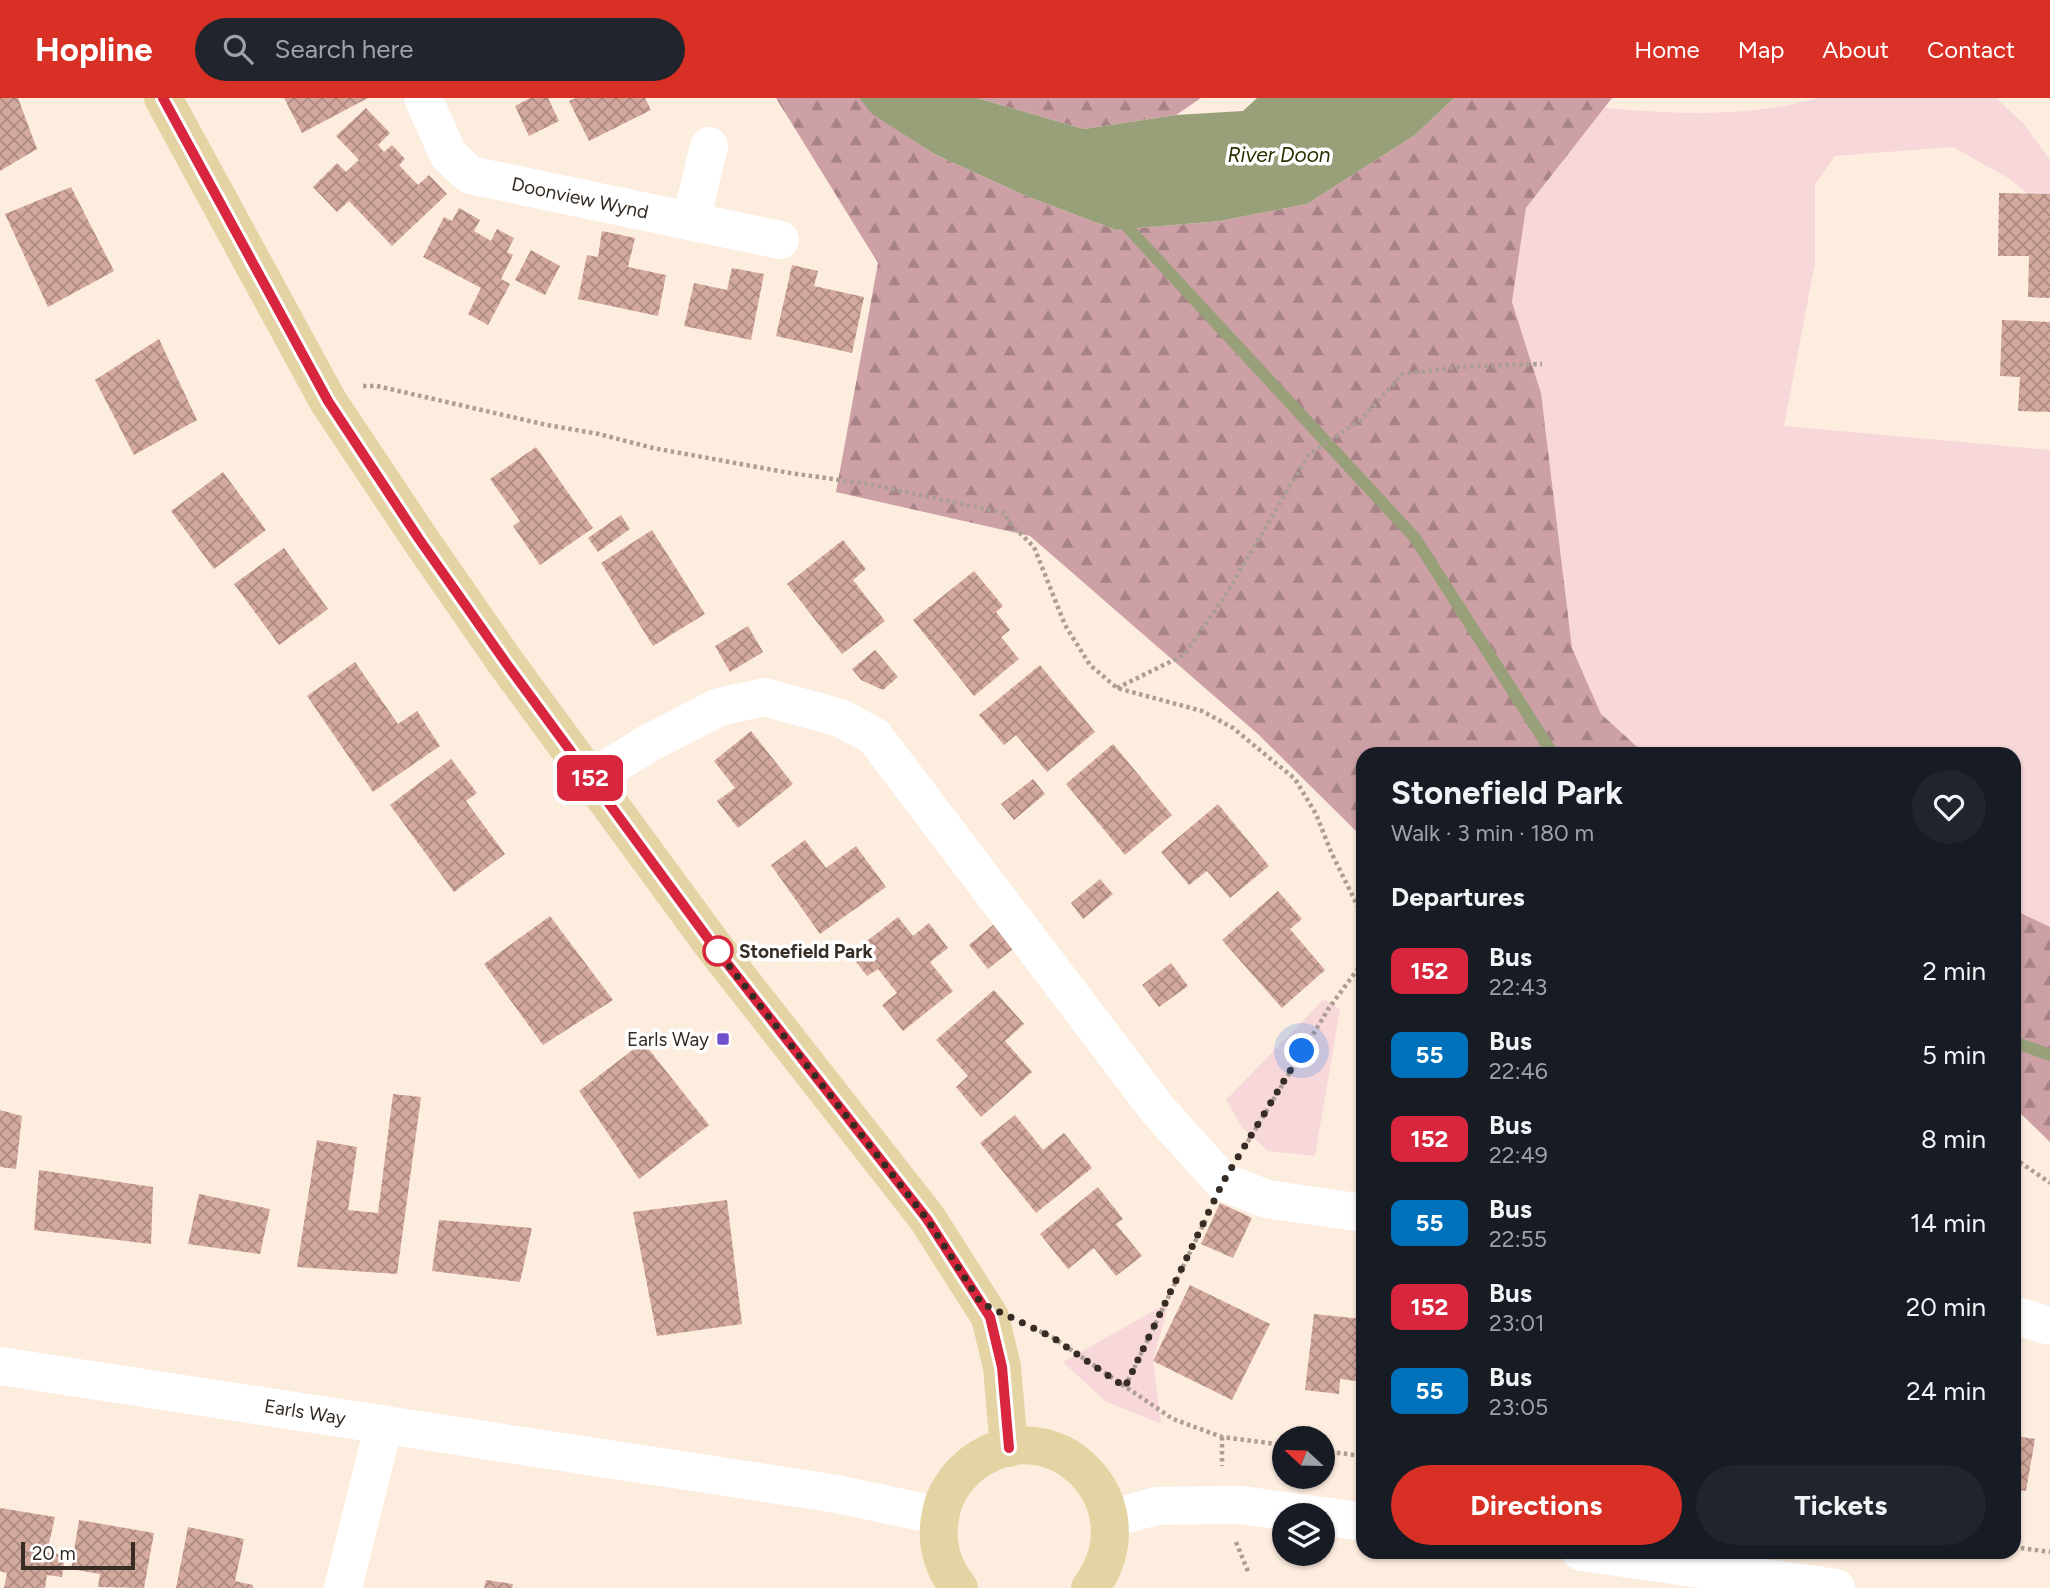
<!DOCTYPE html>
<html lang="en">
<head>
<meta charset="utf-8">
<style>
  :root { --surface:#171b24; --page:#20242c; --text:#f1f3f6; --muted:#9ea1a6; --accent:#d93025 }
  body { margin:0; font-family:Figtree,sans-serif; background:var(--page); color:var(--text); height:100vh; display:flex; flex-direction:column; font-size:26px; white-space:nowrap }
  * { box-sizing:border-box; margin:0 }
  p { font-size:23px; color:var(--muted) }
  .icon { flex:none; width:38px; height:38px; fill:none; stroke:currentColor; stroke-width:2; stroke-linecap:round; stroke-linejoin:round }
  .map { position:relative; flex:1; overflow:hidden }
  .sheet { position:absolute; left:1356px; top:649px; width:665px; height:812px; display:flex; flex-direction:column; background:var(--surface); border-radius:21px; box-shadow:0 2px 5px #0004 }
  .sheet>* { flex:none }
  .badge { padding:0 14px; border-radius:10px; font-size:24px; line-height:46px }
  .needle { width:46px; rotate:292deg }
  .tools { position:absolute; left:1272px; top:1328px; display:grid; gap:14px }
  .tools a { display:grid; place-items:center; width:63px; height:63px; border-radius:50%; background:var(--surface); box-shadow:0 2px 5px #0004; font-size:35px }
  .scale { position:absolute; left:21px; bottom:18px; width:114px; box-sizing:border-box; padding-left:7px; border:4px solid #362c23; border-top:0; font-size:19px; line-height:24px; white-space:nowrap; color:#362c23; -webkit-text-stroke:5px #fff; paint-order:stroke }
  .you { position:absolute; width:35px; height:35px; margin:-18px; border:5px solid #fff; border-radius:50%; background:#1a73e8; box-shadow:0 0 0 10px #1a73e833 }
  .map>.badge { position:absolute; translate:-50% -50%; box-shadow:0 0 0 4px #fff }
  h2 { padding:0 35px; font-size:26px; line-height:63px }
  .round { display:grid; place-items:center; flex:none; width:74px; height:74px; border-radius:37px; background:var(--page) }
  .headline { display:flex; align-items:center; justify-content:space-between; height:119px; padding:0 35px }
  h1 { font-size:33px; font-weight:700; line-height:52px }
  .button { display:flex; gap:14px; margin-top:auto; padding:14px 35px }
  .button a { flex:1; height:80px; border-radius:42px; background:var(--accent); color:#fff; font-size:28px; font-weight:700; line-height:80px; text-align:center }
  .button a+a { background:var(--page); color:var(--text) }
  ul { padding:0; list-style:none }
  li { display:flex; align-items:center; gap:21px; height:84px; padding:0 35px }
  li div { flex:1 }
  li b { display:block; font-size:26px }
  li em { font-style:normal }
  li .badge { min-width:77px; font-weight:700; text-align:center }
  header { display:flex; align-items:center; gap:42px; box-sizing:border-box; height:98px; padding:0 35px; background:var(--accent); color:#fff }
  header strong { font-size:33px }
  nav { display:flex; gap:38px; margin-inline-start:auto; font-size:24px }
  .search { width:490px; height:63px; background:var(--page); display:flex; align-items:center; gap:18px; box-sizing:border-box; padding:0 24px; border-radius:38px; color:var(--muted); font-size:26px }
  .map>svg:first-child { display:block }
  .green { fill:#f7d7da }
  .forest { fill:url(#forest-firs) }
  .water { fill:#98a07a }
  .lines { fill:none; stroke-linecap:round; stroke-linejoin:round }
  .stream { stroke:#98a07a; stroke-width:12 }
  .building { fill:url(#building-cross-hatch) }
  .path { stroke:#ac9e92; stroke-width:4.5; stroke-dasharray:3.5 3.5; stroke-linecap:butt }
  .minor { stroke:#fff; stroke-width:38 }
  .major { stroke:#e4d3a3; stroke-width:38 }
  .line-casing { stroke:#fff; stroke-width:16 }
  .line { stroke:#d7263d; stroke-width:10 }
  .walk { stroke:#362c23; stroke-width:7; stroke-dasharray:0 12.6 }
  .stop-dot { fill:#fff; stroke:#d7263d; stroke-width:3.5 }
  .poi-dot { fill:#6e51cb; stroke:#fff; stroke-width:2.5 }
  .labels { text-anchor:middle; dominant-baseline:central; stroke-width:7; stroke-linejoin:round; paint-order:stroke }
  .street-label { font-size:19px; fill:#362c23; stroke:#fff }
  .stop-label { font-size:19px; font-weight:bold; fill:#362c23; stroke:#fff; text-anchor:start }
  .poi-label { font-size:19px; fill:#362c23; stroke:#fff; text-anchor:end }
  .water-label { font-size:21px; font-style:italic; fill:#2b3102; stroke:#fff }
</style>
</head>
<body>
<header>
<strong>Hopline</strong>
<div class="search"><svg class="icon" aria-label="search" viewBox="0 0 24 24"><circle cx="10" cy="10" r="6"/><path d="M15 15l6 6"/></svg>Search here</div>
<nav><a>Home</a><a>Map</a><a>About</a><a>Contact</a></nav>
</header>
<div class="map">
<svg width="2050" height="1490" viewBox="0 0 2050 1490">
  <defs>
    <pattern id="forest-firs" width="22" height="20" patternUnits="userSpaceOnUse" patternTransform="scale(1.75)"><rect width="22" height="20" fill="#cda0a6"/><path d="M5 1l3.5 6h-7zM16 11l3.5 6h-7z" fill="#a78387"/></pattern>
    <pattern id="building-cross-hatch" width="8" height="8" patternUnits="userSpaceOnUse" patternTransform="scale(1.75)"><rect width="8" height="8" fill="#d4a99d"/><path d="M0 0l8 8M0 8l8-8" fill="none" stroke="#ad8a80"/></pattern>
  </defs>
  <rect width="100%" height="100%" fill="#fdeddf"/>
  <!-- green -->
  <path class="green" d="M 1818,0 L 1996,0 L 2023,25 L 2050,62 L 2050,108 L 2041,106 L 2008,80 L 1953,49 L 1835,58 L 1815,86 L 1815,165 L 1784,328 L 2050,352 L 2050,831 L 2014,820 L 2014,656 L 1645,656 L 1601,616 L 1572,550 L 1541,295 L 1512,204 L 1526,110 L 1604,10 C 1675,16 1748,20 1818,0 Z
    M 1324,901 L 1340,911 L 1315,1058 L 1268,1053 L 1242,1029 L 1226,1002 Z
    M 1169,1204 L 1153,1263 L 1161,1326 L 1105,1303 L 1063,1264 Z"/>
  <!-- forest -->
  <path class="forest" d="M 776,0 L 859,0 L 873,16 L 936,57 L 1026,98 L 1116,132 L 1220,123 L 1307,106 L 1415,37 L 1454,0 L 1612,0 L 1526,110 L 1512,204 L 1541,295 L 1572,550 L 1601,616 L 1645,656 L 1363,656 L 1363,740 L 1259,637 L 1030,438 L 836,394 L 878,165 Z
    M 977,0 L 1201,0 L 1176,17 L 1084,31 Z
    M 2014,812 L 2050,829 L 2050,1044 L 2014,1009 Z"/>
  <!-- water -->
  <path class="water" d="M 859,0 L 977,0 L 1084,31 L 1176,17 L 1243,13 L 1257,0 L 1454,0 L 1415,37 L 1307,106 L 1220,123 L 1116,132 L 1026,98 L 936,57 L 872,16 Z"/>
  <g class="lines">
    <!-- stream -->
    <path class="stream" d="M 1119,120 L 1415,440 L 1553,656
      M 2014,944 L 2050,957"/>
  </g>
  <!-- building -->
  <path class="building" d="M 0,0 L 18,0 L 37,51 L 0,73 Z
    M 284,0 L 368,0 L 302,35 Z
    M 530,0 L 548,0 L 559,23 L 529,38 L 515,8 Z
    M 576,0 L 645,0 L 651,12 L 589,43 L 569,3 Z
    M 366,10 L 390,35 L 378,47 L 384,54 L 392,47 L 405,61 L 399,67 L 418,87 L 429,77 L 447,96 L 392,148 L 349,103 L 337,114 L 313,89 L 337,65 L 346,74 L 359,62 L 336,38 Z
    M 71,89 L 114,173 L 48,209 L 5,116 Z
    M 1999,95 L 2050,96 L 2050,200 L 2028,199 L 2029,158 L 1998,158 Z
    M 459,110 L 480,122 L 474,133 L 491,143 L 497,131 L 514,140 L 507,154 L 513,157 L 501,181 L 510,186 L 488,227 L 468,216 L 481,190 L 423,159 L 444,119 L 452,123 Z
    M 602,133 L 635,140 L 628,169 L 666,177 L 658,218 L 578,201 L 587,157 L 598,159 Z
    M 531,152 L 560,168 L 545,197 L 515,182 Z
    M 792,167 L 818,173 L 814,188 L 864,199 L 852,255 L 776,238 Z
    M 732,170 L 764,176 L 751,242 L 684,228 L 694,185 L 727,192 Z
    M 2002,222 L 2050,224 L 2050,314 L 2018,313 L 2020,279 L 2000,278 Z
    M 159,241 L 197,322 L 134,357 L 95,282 Z
    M 536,349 L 593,430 L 540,467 L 513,428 L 520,423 L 490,381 Z
    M 223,374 L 266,432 L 214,471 L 171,413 Z
    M 621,417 L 630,431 L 598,454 L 588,440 Z
    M 652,432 L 705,516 L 653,548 L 601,465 Z
    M 843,442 L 866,471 L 853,482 L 885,523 L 842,556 L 787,486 Z
    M 284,450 L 328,511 L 279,547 L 234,486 Z
    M 974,473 L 1003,508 L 996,514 L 1010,532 L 1001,539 L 1019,561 L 974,598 L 913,522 Z
    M 748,528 L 763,554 L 730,574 L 715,548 Z
    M 875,552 L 898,579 L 883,592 L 861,582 L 852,571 Z
    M 355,564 L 398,626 L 417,613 L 440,648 L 373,694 L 307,598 Z
    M 1040,567 L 1095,634 L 1047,674 L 1016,637 L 1004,647 L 979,617 Z
    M 751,633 L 793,686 L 738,730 L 717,703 L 735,690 L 714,663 Z
    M 1113,646 L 1172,717 L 1125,757 L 1066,686 Z
    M 451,661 L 477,695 L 466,703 L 505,756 L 454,794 L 390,707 Z
    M 1033,681 L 1045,696 L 1014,722 L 1001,706 Z
    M 1218,706 L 1269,768 L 1230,800 L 1207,773 L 1189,787 L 1161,754 Z
    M 805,742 L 826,770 L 856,748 L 886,789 L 820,836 L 771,767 Z
    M 1100,781 L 1113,796 L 1083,821 L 1071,805 Z
    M 1278,793 L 1302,821 L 1290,831 L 1325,872 L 1282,910 L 1222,842 Z
    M 550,818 L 613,902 L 543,947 L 484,866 Z
    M 898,819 L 913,838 L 929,825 L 948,850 L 930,864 L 953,893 L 903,933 L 882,907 L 897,895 L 878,871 L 867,878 L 850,856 Z
    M 999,822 L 1018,847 L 988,871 L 969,847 Z
    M 1171,865 L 1188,888 L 1159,909 L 1142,887 Z
    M 994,892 L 1024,926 L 1005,943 L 1032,974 L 981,1019 L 956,989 L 968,978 L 936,942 Z
    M 643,944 L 709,1027 L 639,1081 L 579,993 Z
    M 393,996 L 421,999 L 397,1176 L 297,1169 L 317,1042 L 357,1049 L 348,1112 L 378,1115 Z
    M 0,1012 L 22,1018 L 16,1071 L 0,1069 Z
    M 1015,1017 L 1043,1052 L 1064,1035 L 1092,1070 L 1036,1115 L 980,1045 Z
    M 39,1072 L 153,1089 L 151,1146 L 34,1132 Z
    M 1098,1089 L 1123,1121 L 1116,1126 L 1142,1158 L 1116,1178 L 1094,1150 L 1068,1171 L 1040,1136 Z
    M 199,1096 L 270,1111 L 260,1156 L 188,1146 Z
    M 727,1102 L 742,1226 L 657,1238 L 633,1114 Z
    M 1220,1105 L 1252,1120 L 1233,1160 L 1201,1146 Z
    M 439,1122 L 532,1130 L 520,1184 L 432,1173 Z
    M 1190,1187 L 1270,1226 L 1232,1302 L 1153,1263 Z
    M 1314,1216 L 1363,1221 L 1363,1284 L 1340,1281 L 1339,1296 L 1305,1292 Z
    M 2014,1338 L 2035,1341 L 2026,1393 L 2014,1391 Z
    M 0,1410 L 55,1419 L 47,1454 L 65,1457 L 62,1479 L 47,1477 L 45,1490 L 4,1490 L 7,1475 L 0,1473 Z
    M 79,1422 L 154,1435 L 144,1490 L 98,1489 L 100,1476 L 71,1471 Z
    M 188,1429 L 244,1441 L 235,1483 L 253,1487 L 253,1490 L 176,1490 Z
    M 486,1482 L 513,1486 L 512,1490 L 484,1490 Z"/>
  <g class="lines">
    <!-- path -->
    <path class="path" d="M 363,288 L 377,288 L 547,327 L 599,336 L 653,350 L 790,375 L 868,386 L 1004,415 L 1012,427 L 1034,449 L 1065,527 L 1090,567 L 1117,590 L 1202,613 L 1233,630 L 1295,681 L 1316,716 L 1331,754 L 1363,819
      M 1117,590 L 1184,557 L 1225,498 L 1309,356 L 1361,322 L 1402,276 L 1471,268 L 1542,266
      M 1244,1050 L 1329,910 L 1363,864
      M 2014,1060 L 2050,1085
      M 1033,1230 L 1052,1239 L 1173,1321 L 1222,1339 L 1284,1347
      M 1125,1289 L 1207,1119
      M 1222,1339 L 1222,1368
      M 1323,1353 L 1363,1358
      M 1236,1444 L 1249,1476
      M 2014,1449 L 2050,1454"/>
    <!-- minor -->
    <path class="minor" d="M 423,0 L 448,56 L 470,77 L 780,142
      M 691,123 L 709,48
      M 591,681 L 649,645 L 719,609 L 765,599 L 840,620 L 874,638 L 1158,1012 L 1223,1084 L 1267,1101 L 1363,1115
      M 2014,1217 L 2050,1228
      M 0,1268 L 837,1396 L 940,1418
      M 1323,1418 L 1363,1424
      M 1110,1421 L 1156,1408 L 1222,1407 L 1242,1407 L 1319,1418
      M 1581,1454 L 1836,1490
      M 343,1490 L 384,1326"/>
    <!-- major -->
    <path class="major" d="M 163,0 L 328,303 L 420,441 L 506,565 L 712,846 L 927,1120 L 990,1219 L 1002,1269 L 1009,1350
      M 959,1490 C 941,1468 935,1442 941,1415 C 944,1396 957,1378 972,1366 C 1053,1305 1153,1406 1090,1490"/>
  </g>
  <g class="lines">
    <!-- line casing -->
    <g class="line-casing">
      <path id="line" d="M 163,0 L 328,303 L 419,441 L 506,565 L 712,846 L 927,1121 L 990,1219 L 1002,1269 L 1009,1350"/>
    </g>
    <!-- line -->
    <use href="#line" class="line"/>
    <!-- walk -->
    <path class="walk" d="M 718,853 L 712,846 L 927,1121 L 981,1205 L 1052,1239 L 1125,1289 L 1223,1084 L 1302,953"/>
  </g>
  <!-- markers -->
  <circle class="stop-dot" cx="718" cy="853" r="14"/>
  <rect class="poi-dot" x="716" y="934" width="14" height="14" rx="3.5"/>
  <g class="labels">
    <!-- street labels -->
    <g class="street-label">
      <text transform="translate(580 100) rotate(12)">Doonview Wynd</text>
      <text transform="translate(305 1314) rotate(9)">Earls Way</text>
    </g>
    <!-- stop labels -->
    <g class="stop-label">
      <text x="739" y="853">Stonefield Park</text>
    </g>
    <!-- poi labels -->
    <g class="poi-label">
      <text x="709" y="941">Earls Way</text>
    </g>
    <!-- water labels -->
    <g class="water-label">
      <text x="1279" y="56">River Doon</text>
    </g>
  </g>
</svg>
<div class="tools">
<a><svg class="needle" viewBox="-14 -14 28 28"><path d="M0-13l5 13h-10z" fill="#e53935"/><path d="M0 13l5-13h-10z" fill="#9ea1a6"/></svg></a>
<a><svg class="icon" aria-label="layers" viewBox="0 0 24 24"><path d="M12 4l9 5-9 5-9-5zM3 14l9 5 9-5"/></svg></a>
</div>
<div class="scale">20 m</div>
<div class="you" style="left:1302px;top:953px"></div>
<b class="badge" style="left:590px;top:680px;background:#d7263d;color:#fff">152</b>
<section class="sheet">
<div class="headline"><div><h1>Stonefield Park</h1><p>Walk · 3 min · 180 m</p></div><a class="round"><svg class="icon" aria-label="heart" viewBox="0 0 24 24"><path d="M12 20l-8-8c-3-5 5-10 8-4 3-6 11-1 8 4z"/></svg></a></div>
<h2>Departures</h2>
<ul>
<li><span class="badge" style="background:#d7263d;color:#fff">152</span><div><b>Bus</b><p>22:43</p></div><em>2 min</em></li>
<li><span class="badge" style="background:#0072bc;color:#fff">55</span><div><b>Bus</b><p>22:46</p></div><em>5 min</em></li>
<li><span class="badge" style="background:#d7263d;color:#fff">152</span><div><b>Bus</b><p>22:49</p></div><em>8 min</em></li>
<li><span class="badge" style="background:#0072bc;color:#fff">55</span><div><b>Bus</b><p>22:55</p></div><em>14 min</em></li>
<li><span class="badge" style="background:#d7263d;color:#fff">152</span><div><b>Bus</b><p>23:01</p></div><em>20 min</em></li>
<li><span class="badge" style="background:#0072bc;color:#fff">55</span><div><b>Bus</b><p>23:05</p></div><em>24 min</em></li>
</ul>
<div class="button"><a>Directions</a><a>Tickets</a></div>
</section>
</div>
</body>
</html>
